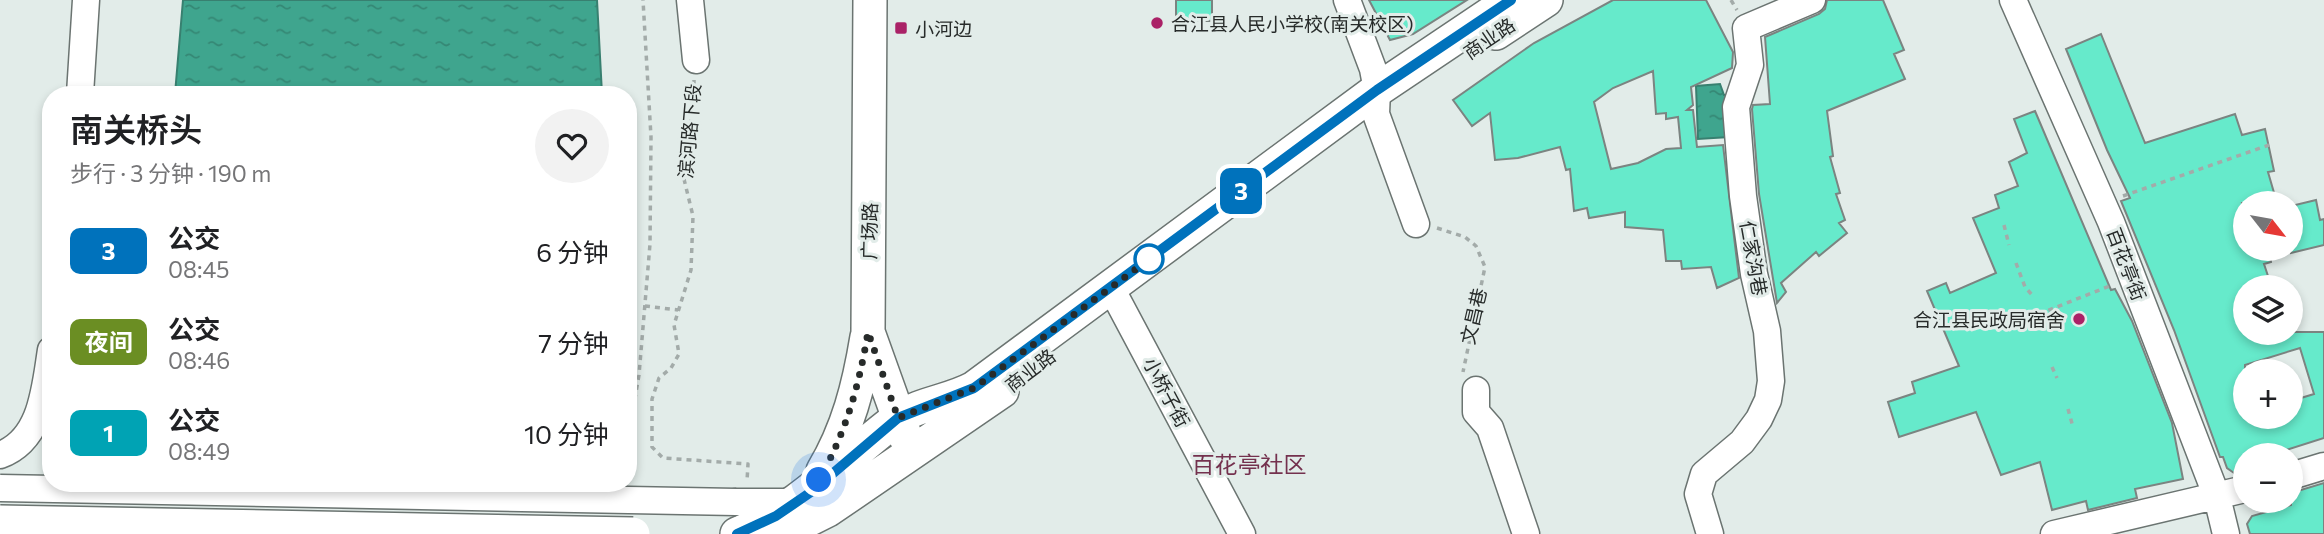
<!DOCTYPE html>
<html lang="zh">
<head>
<meta charset="utf-8">
<style>
  :root { --surface:#fff; --page:#f2f2f2; --text:#202124; --muted:#757577 }
  body { margin:0; font-family:Commissioner,"Noto Sans SC",sans-serif; background:var(--page); color:var(--text); height:100vh; display:flex; flex-direction:column; font-size:26px; white-space:nowrap }
  * { box-sizing:border-box; margin:0 }
  p { font-size:23px; color:var(--muted) }
  .icon { flex:none; width:38px; height:38px; fill:none; stroke:currentColor; stroke-width:2; stroke-linecap:round; stroke-linejoin:round }
  .map { position:relative; flex:1; overflow:hidden }
  .panel { position:absolute; left:42px; top:86px; width:595px; height:406px; display:flex; flex-direction:column; background:var(--surface); border-radius:28px; box-shadow:0 4px 10px #0003 }
  .panel>* { flex:none }
  .badge { padding:0 14px; border-radius:10px; font-size:24px; line-height:46px }
  .needle { width:46px; rotate:121deg }
  .fabs { position:absolute; left:2233px; top:191px; display:grid; gap:14px }
  .fabs a { display:grid; place-items:center; width:70px; height:70px; border-radius:50%; background:var(--surface); box-shadow:0 4px 10px #0003; font-size:35px }
  .you { position:absolute; width:35px; height:35px; margin:-18px; border:5px solid #fff; border-radius:50%; background:#1a73e8; box-shadow:0 0 0 10px #1a73e833 }
  .map>.badge { position:absolute; translate:-50% -50%; box-shadow:0 0 0 4px #fff }
  .round { display:grid; place-items:center; flex:none; width:74px; height:74px; border-radius:37px; background:var(--page) }
  .head { display:flex; align-items:center; justify-content:space-between; height:119px; padding:0 28px }
  h1 { font-size:33px; font-weight:600; line-height:52px }
  ul { padding:0; list-style:none }
  li { display:flex; align-items:center; gap:21px; height:91px; padding:0 28px }
  li div { flex:1 }
  li b { display:block; font-size:26px }
  li em { font-style:normal }
  li .badge { min-width:77px; font-weight:700; text-align:center }
  .map>svg:first-child { display:block }
  .water { fill:url(#water-ripples); stroke:#388070; stroke-width:2 }
  .building { fill:#66eacb; stroke:#7b8481; stroke-width:2; fill-rule:evenodd }
  .lines { fill:none; stroke-linecap:round; stroke-linejoin:round }
  .minor-casing { stroke:#6b7471; stroke-width:29 }
  .major-casing { stroke:#6b7471; stroke-width:36 }
  .path { stroke:#a3aba9; stroke-width:3.5; stroke-dasharray:5 5; stroke-linecap:butt }
  .minor { stroke:#fff; stroke-width:26 }
  .major { stroke:#fff; stroke-width:33 }
  .minor-bridge-casing { stroke:#6b7471; stroke-width:29; stroke-linecap:butt }
  .major-bridge-casing { stroke:#6b7471; stroke-width:36; stroke-linecap:butt }
  .minor-bridge { stroke:#fff; stroke-width:26 }
  .major-bridge { stroke:#fff; stroke-width:33 }
  .line-casing { stroke:#fff; stroke-width:16 }
  .line { stroke:#0072bc; stroke-width:10 }
  .walk { stroke:#272b2a; stroke-width:7; stroke-dasharray:0 12.6 }
  .poi-dot { fill:#aa2267; stroke:#e2ece9; stroke-width:2.5 }
  .stop-dot { fill:#fff; stroke:#0072bc; stroke-width:3.5 }
  .labels { text-anchor:middle; dominant-baseline:central; stroke-width:6; stroke-linejoin:round; paint-order:stroke }
  .poi-label { font-size:19px; fill:#272b2a; stroke:#e2ece9; text-anchor:start }
  .street-label { font-size:19px; fill:#272b2a; stroke:#e2ece9 }
  .quarter-label { font-size:23px; fill:#74314e; stroke:#e2ece9 }
</style>
</head>
<body>
<div class="map">
<svg width="2324" height="534" viewBox="0 0 2324 534">
  <defs>
    <pattern id="water-ripples" width="26" height="14" patternUnits="userSpaceOnUse" patternTransform="scale(1.75)"><rect width="26" height="14" fill="#3fa58e"/><path d="M2 4q2-2 4 0t4 0M15 11q2-2 4 0t4 0" fill="none" stroke="#358774"/></pattern>
  </defs>
  <rect width="100%" height="100%" fill="#e2ece9"/>
  <!-- water -->
  <path class="water" d="M 183,0 L 597,0 L 602,94 L 175,94 Z
    M 1720,84 L 1724,95 L 1727,95 L 1729,137 L 1698,139 L 1696,86 Z"/>
  <!-- building -->
  <path class="building" d="M 1176,0 L 1212,0 L 1212,21 L 1176,21 Z
    M 1369,0 L 1467,0 L 1413,34 L 1390,40 Z
    M 1613,0 L 1706,0 L 1733,52 L 1732,68 L 1691,87 L 1693,105 L 1687,110 L 1693,110 L 1697,147 L 1723,145 L 1739,278 L 1717,288 L 1711,267 L 1682,269 L 1681,261 L 1666,261 L 1663,230 L 1625,227 L 1625,212 L 1589,218 L 1587,208 L 1574,211 L 1570,169 L 1566,170 L 1560,147 L 1518,158 L 1495,160 L 1490,113 L 1472,126 L 1453,100 L 1534,43 ZM 1653,71 L 1656,114 L 1666,113 L 1666,119 L 1678,117 L 1681,148 L 1666,149 L 1638,163 L 1611,169 L 1594,102 L 1613,88 Z
    M 1827,0 L 1883,0 L 1904,50 L 1894,54 L 1905,79 L 1827,111 L 1833,156 L 1830,157 L 1840,193 L 1836,194 L 1845,220 L 1839,223 L 1847,233 L 1819,256 L 1816,252 L 1781,283 L 1786,292 L 1777,303 L 1759,194 L 1752,109 L 1753,105 L 1770,104 L 1765,37 L 1819,14 L 1825,9 Z
    M 2101,34 L 2145,143 L 2235,114 L 2242,135 L 2265,129 L 2274,171 L 2268,172 L 2277,203 L 2242,203 L 2245,216 L 2245,248 L 2269,248 L 2271,262 L 2264,264 L 2270,282 L 2269,287 L 2245,287 L 2245,332 L 2324,332 L 2324,438 L 2286,450 L 2287,455 L 2245,455 L 2245,469 L 2234,473 L 2227,468 L 2223,457 L 2220,457 L 2174,330 L 2121,201 L 2130,198 L 2107,150 L 2066,49 ZM 2300,348 L 2314,394 L 2291,401 L 2291,416 L 2245,416 L 2245,365 Z
    M 2035,111 L 2111,290 L 2115,289 L 2132,321 L 2172,423 L 2183,479 L 2135,489 L 2137,498 L 2088,510 L 2086,501 L 2052,510 L 2040,462 L 2001,475 L 1976,412 L 1899,437 L 1888,402 L 1915,393 L 1912,382 L 1959,366 L 1927,291 L 1946,283 L 1950,293 L 1996,273 L 1973,218 L 1999,208 L 1995,195 L 2018,186 L 2009,162 L 2027,153 L 2014,119 Z
    M 2316,200 L 2320,220 L 2324,219 L 2324,245 L 2291,253 L 2291,206 Z
    M 2324,483 L 2324,534 L 2250,534 L 2247,524 L 2252,516 L 2291,505 L 2291,493 Z"/>
  <g class="lines">
    <!-- minor casing -->
    <g class="minor-casing">
      <path id="minor" d="M 690,0 L 696,60
        M 1347,0 L 1373,69 L 1377,90 L 1376,114 L 1416,224
        M 2013,0 L 2111,222 L 2217,497 L 2226,534
        M 80,94 L 86,0
        M 1111,288 L 1242,534
        M 1476,390 L 1476,412 L 1490,428 L 1526,534
        M 0,455 C 42,440 45,388 51,350
        M 2291,476 L 2324,466
        M 736,502 L 799,502
        M 1710,534 L 1698,494 L 1704,474 L 1742,442 L 1759,419 L 1768,400 L 1771,381 L 1767,331 L 1754,274 L 1743,196 L 1736,107 L 1750,65 L 1746,28 L 1812,0
        M 2054,534 L 2245,489"/>
    </g>
    <!-- major casing -->
    <g class="major-casing">
      <path id="major" d="M 870,0 L 868,332 L 906,438
        M 1496,33 L 1546,0
        M 823,471 C 848,429 859,386 867,337
        M 786,531 L 828,510 L 1002,391
        M 737,534 C 801,508 844,458 898,418 C 922,403 950,401 974,388 L 1377,90 L 1511,0"/>
    </g>
    <!-- path -->
    <path class="path" d="M 1731,0 L 1737,10
      M 694,80 L 694,100 L 683,175 L 693,216 L 691,270 L 674,325 L 679,354 L 671,368 L 659,378 L 652,399 L 652,447 L 663,458 L 748,464 L 747,481
      M 2123,196 L 2269,145
      M 2004,225 L 2009,245
      M 1437,228 L 1465,237 L 1476,246 L 1485,267 L 1463,372
      M 2016,263 L 2025,287 L 2033,296
      M 645,306 L 678,310
      M 2039,314 L 2112,285
      M 2052,367 L 2057,378
      M 2068,409 L 2073,427
      M 628,439 L 639,375 L 650,244 L 651,137 L 643,0"/>
    <!-- minor -->
    <use href="#minor" class="minor"/>
    <!-- major -->
    <use href="#major" class="major"/>
    <!-- minor-bridge casing -->
    <g class="minor-bridge-casing">
      <path id="minor-bridge" d="M 0,488 L 736,502"/>
    </g>
    <!-- major-bridge casing -->
    <g class="major-bridge-casing">
      <path id="major-bridge" d="M 0,522 L 633,534"/>
    </g>
    <!-- minor-bridge -->
    <use href="#minor-bridge" class="minor-bridge"/>
    <!-- major-bridge -->
    <use href="#major-bridge" class="major-bridge"/>
  </g>
  <g class="lines">
    <!-- line casing -->
    <g class="line-casing">
      <path id="line" d="M 737,534 L 776,516 L 811,492 L 898,418 L 974,388 L 1377,90 L 1511,0"/>
    </g>
    <!-- line -->
    <use href="#line" class="line"/>
    <!-- walk -->
    <path class="walk" d="M 819,480 C 846,432 859,386 868,332 L 898,418 L 974,388 L 1155,255 L 1149,259"/>
  </g>
  <!-- markers -->
  <g class="poi-dot">
    <circle cx="1157" cy="23" r="7"/>
    <rect x="894" y="21" width="14" height="14" rx="3.5"/>
    <circle cx="2079" cy="319" r="7"/>
  </g>
  <circle class="stop-dot" cx="1149" cy="259" r="14"/>
  <g class="labels">
    <!-- poi labels -->
    <g class="poi-label">
      <text x="1171" y="23">合江县人民小学校(南关校区)</text>
      <text x="915" y="28">小河边</text>
      <text x="2065" y="319" text-anchor="end">合江县民政局宿舍</text>
    </g>
    <!-- street labels -->
    <g class="street-label">
      <text transform="translate(1489 38) rotate(-34)">商业路</text>
      <text transform="translate(689 131) rotate(-85)">滨河路下段</text>
      <text transform="translate(869 231) rotate(-89)">广场路</text>
      <text transform="translate(1754 258) rotate(80)">仁家沟巷</text>
      <text transform="translate(2127 264) rotate(69)">百花亭街</text>
      <text transform="translate(1473 316) rotate(-77)">文昌巷</text>
      <text transform="translate(1030 370) rotate(-37)">商业路</text>
      <text transform="translate(1167 392) rotate(62)">小桥子街</text>
    </g>
    <!-- quarter labels -->
    <g class="quarter-label">
      <text x="1249" y="464">百花亭社区</text>
    </g>
  </g>
</svg>
<div class="fabs">
<a><svg class="needle" viewBox="-14 -14 28 28"><path d="M0-13l5 13h-10z" fill="#e53935"/><path d="M0 13l5-13h-10z" fill="#757577"/></svg></a>
<a><svg class="icon" aria-label="layers" viewBox="0 0 24 24"><path d="M12 4l9 5-9 5-9-5zM3 14l9 5 9-5"/></svg></a>
<a>+</a>
<a>−</a>
</div>
<div class="you" style="left:819px;top:480px"></div>
<b class="badge" style="left:1241px;top:191px;background:#0072bc;color:#fff">3</b>
<section class="panel">
<div class="head"><div><h1>南关桥头</h1><p>步行 · 3 分钟 · 190 m</p></div><a class="round"><svg class="icon" aria-label="heart" viewBox="0 0 24 24"><path d="M12 20l-8-8c-3-5 5-10 8-4 3-6 11-1 8 4z"/></svg></a></div>
<ul>
<li><span class="badge" style="background:#0072bc;color:#fff">3</span><div><b>公交</b><p>08:45</p></div><em>6 分钟</em></li>
<li><span class="badge" style="background:#6b8e23;color:#fff">夜间</span><div><b>公交</b><p>08:46</p></div><em>7 分钟</em></li>
<li><span class="badge" style="background:#00a3b4;color:#fff">1</span><div><b>公交</b><p>08:49</p></div><em>10 分钟</em></li>
</ul>
</section>
</div>
</body>
</html>
